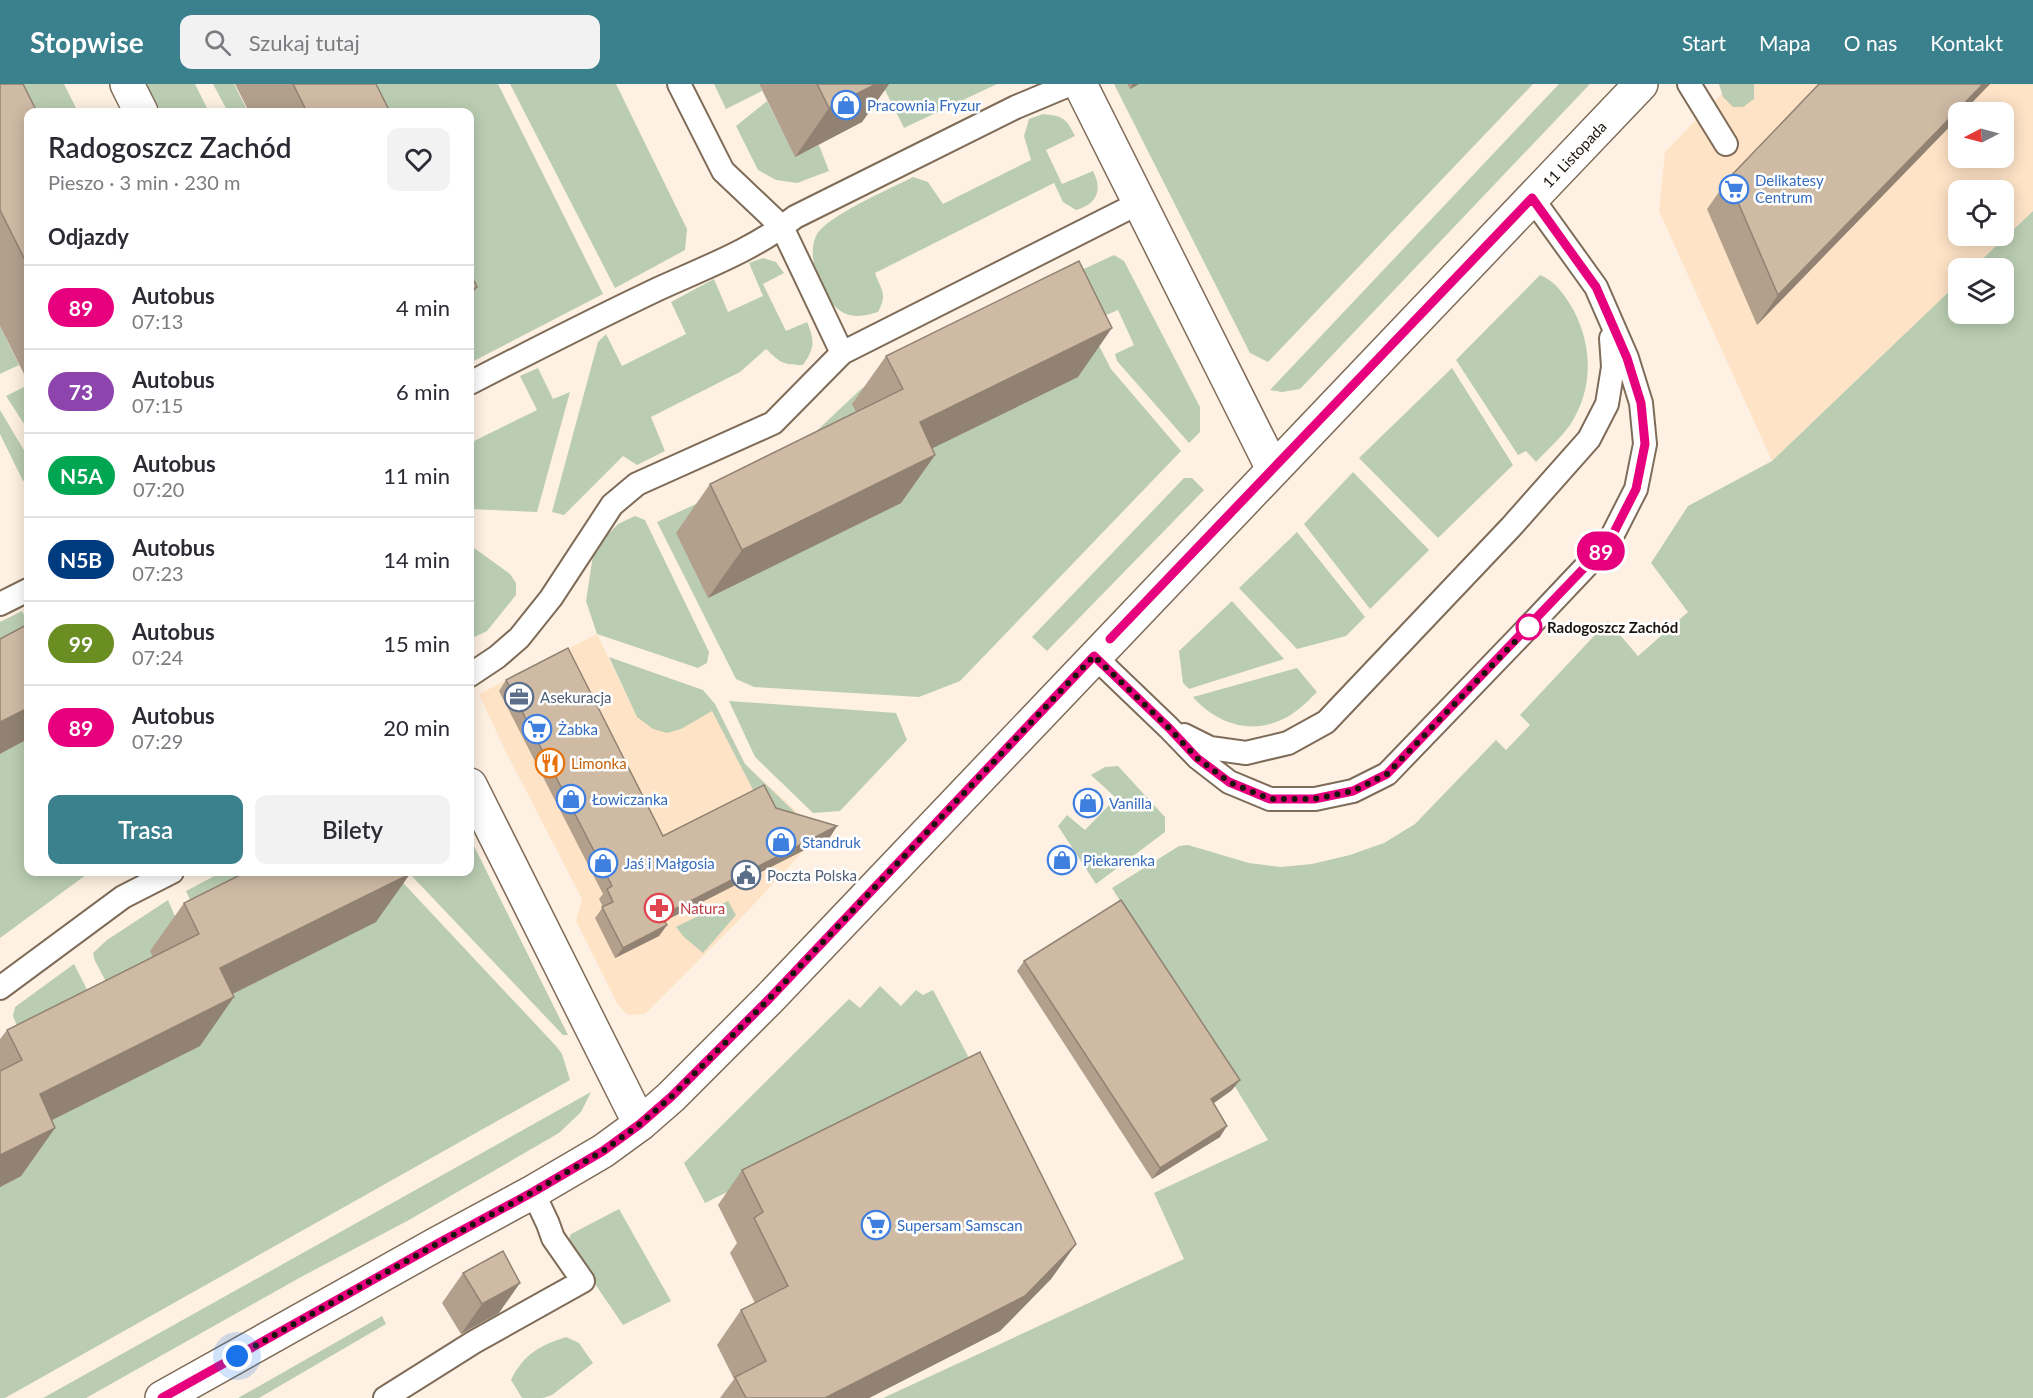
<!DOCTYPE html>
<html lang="pl">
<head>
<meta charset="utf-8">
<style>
  :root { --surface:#fff; --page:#f2f2f3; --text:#2b2b33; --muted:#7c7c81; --line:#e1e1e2; --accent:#3b808d }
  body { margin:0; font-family:Lato,sans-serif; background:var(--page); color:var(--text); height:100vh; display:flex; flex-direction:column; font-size:22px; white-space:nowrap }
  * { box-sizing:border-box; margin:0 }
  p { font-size:20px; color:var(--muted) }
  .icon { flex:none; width:33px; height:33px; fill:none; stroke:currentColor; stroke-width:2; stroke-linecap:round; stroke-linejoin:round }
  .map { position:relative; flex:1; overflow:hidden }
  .drawer { position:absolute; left:24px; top:24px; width:450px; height:768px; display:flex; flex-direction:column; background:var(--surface); border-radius:12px; box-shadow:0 3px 15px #0003 }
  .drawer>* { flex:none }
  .badge { padding:0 12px; border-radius:20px; font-size:21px; line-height:39px }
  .needle { width:39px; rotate:264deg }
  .tools { position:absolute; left:1948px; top:18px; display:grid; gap:12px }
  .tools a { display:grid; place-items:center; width:66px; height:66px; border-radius:12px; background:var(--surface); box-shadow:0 3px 15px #0003; font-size:30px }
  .you { position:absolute; width:30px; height:30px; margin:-15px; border:4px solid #fff; border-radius:50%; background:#1a73e8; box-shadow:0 0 0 9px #1a73e833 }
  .map>.badge { position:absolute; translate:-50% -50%; box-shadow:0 0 0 3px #fff }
  h2 { padding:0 24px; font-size:22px; line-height:54px }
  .round { display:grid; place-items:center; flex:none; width:63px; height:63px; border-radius:12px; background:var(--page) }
  .head { display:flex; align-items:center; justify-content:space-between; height:102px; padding:0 24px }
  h1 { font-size:28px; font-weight:600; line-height:45px }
  .cta { display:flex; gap:12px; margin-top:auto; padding:12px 24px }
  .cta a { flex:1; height:69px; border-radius:12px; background:var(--accent); color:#fff; font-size:24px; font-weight:600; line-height:69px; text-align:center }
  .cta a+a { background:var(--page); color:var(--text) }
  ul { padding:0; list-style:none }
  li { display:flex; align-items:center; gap:18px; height:84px; padding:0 24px; border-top:2px solid var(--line) }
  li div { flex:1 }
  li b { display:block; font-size:22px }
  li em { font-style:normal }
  li .badge { min-width:66px; font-weight:700; text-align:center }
  header { display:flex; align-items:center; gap:36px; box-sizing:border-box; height:84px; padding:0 30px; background:var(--accent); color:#fff }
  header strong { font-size:28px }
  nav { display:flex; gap:33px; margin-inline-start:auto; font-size:21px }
  .search { width:420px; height:54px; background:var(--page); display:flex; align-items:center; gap:15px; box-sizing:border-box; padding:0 21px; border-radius:12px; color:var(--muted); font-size:22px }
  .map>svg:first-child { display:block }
  .built { fill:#fee3c6; fill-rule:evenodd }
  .green { fill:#bacdb2 }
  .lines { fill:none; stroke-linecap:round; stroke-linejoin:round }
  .service-casing { stroke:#7f6c58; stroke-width:26 }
  .minor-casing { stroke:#7f6c58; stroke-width:36 }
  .tertiary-casing { stroke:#7f6c58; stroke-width:36 }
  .service { stroke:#fff; stroke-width:22 }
  .minor { stroke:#fff; stroke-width:33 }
  .tertiary { stroke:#fff; stroke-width:33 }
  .wall { fill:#b2a08d }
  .shaded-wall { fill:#918273 }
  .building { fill:#cfbaa4; stroke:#918273; stroke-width:1.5 }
  .line-casing { stroke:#fff; stroke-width:14 }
  .line { stroke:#e6007e; stroke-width:9 }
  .walk { stroke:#1c150d; stroke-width:6; stroke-dasharray:0 10.8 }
  .stop-dot { fill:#fff; stroke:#e6007e; stroke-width:3 }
  .labels { text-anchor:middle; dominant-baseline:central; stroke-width:5; stroke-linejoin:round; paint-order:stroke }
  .shop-label { font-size:15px; fill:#366cbe; stroke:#fff; text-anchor:start }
  .street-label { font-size:15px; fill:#1c150d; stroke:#fff }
  .stop-label { font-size:15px; font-weight:bold; fill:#1c150d; stroke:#fff; text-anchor:start }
  .service-label { font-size:15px; fill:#4e5e75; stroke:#fff; text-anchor:start }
  .food-label { font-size:15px; fill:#c56008; stroke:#fff; text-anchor:start }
  .health-label { font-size:15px; fill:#be3a42; stroke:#fff; text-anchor:start }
</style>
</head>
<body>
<header>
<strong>Stopwise</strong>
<div class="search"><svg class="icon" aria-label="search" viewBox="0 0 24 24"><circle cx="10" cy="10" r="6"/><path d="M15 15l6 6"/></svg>Szukaj tutaj</div>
<nav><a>Start</a><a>Mapa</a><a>O nas</a><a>Kontakt</a></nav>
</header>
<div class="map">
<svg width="2033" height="1314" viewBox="0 0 2033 1314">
  <rect width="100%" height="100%" fill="#fef1e3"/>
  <!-- built -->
  <path class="built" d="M 1731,0 L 2033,0 L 2033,127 L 1973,184 L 1959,184 L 1959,198 L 1772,377 L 1659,127 L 1665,68 ZM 1959,28 L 2004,28 L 2004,74 L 1959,74 ZM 1959,106 L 2004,106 L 2004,152 L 1959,152 Z
    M 597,550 L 637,633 L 715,620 L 745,680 L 820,749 L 742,833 L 645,930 L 628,931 L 618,921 L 576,837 L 582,815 L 504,664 L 479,610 Z"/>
  <!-- green -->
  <path class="green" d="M 0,0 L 64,0 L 78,28 L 28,28 Z
    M 149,0 L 195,0 L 209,28 L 161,28 L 147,1 Z
    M 213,0 L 234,0 L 248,28 L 228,28 Z
    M 318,0 L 498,0 L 603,210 L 470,279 L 470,28 L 332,28 Z
    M 510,0 L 616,0 L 687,145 L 685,166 L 615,204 Z
    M 714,0 L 759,0 L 762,7 L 726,25 Z
    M 882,0 L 997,0 L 904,44 Z
    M 1114,0 L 1127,0 L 1130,4 L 1139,0 L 1533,0 L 1268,278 L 1250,269 Z
    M 1559,0 L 1590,0 L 1300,305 L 1282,308 L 1270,306 Z
    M 1719,0 L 1754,0 L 1754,15 L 1743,23 L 1733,23 L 1723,13 Z
    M 767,17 L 795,72 L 819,61 L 829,87 L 797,99 L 776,96 L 758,86 L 736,42 Z
    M 1043,30 C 1063,32 1066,34 1075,52 L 1046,66 L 1062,100 L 1093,87 C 1103,106 1097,120 1076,126 L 1063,118 L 1054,99 L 875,189 C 881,206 888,210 878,228 C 867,231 858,234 846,230 C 823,221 801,166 820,146 C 838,127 888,106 913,93 L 928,98 L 943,120 L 1031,76 L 1024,52 L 1029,35 Z
    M 2033,127 L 2033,1314 L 883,1314 L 1184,1175 L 1154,1109 L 1268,1056 L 1112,804 L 1179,762 L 1188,761 L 1249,779 L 1281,783 L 1312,780 L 1350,771 L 1384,759 L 1415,740 L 1496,656 L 1506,666 L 1530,641 L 1520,631 L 1608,537 L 1638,572 L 1688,528 L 1651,479 L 1688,422 L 1772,377 L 1959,198 L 1959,230 L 2004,230 L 2004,184 L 1973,184 Z
    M 1114,171 L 1124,177 L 1200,323 L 1200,348 L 1189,359 L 1117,277 L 1115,270 L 1134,261 L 1118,226 L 1097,235 L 1075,189 Z
    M 763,174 L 776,178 L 784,189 L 763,200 L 786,247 L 807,238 C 815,257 815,264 803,281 C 782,281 780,278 766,265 L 740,288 L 651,333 L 665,367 L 637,381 L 623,372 L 564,431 L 552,428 L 598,258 L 606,250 L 622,282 L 686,250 L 671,218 L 714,195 L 728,228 L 763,212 L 749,179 Z
    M 1540,191 C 1556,197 1566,213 1574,227 C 1593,264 1593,306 1570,341 C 1560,355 1547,366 1536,378 L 1526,367 L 1518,371 L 1456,276 Z
    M 1065,196 L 1111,285 L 1181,367 L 960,597 L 919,613 L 754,603 L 736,595 L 657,438 L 698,419 L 886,387 Z
    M 0,242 L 19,281 L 0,290 Z
    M 538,284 L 553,315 L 570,308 L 537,428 L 470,425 L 470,359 L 537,326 L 520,292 Z
    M 1452,284 L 1513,381 L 1438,454 L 1359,374 Z
    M 878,295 L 869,354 L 807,356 L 861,305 Z
    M 28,301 L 28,346 L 6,312 Z
    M 0,326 L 28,373 L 28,394 L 23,397 L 0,350 Z
    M 1353,388 L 1429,466 L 1370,525 L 1304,440 Z
    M 1184,394 L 1192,394 L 1204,406 L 1047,567 L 1032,553 Z
    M 635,432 L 645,436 L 709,568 L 707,579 L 698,584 L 597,550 L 586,517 L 594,465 L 618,440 Z
    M 1297,448 L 1365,533 L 1346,552 L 1297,565 L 1239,504 Z
    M 470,461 L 510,490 L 516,499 L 516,511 L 487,547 L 470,555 Z
    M 1232,517 L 1284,575 L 1189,605 L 1183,599 L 1179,567 Z
    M 22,527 L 28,539 L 28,544 L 0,558 L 0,538 Z
    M 609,573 L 703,606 L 715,620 L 745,680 L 807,740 L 773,744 L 712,627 L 681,645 L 667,649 L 653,645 L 637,633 Z
    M 1297,584 L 1317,608 C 1307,618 1294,631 1281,636 C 1248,651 1215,638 1193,613 Z
    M 729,617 L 896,629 L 907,656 L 840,727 L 813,729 L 755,673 Z
    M 28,655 L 28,788 L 90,788 L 0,854 L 0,670 Z
    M 1118,682 L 1165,733 L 1165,748 L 1096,800 L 1058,742 L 1067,731 L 1085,746 L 1116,714 L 1091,691 L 1105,683 Z
    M 470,754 L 568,951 L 563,951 L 408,788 L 470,788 Z
    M 222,788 L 270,788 L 202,842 L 186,807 Z
    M 393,788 L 556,962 L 562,970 L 570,996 L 5,1314 L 0,1314 L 0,1103 L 6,1058 Z
    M 168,816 L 183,851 L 165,898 L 119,922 L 95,877 L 93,869 L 107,856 Z
    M 728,817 L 736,831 L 703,869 L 684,853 L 676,843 Z
    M 74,880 L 100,931 L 27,967 L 13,932 L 15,923 Z
    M 880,902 L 901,922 L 916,906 L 923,911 L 933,906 L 968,972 L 964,983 L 936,1004 L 705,1119 L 684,1079 L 849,915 L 860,924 Z
    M 591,1008 L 581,1028 L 559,1049 L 409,1136 L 301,1193 L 86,1314 L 43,1314 Z
    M 619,1125 L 671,1217 L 623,1241 L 567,1159 L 571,1150 Z
    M 382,1232 L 386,1240 L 259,1314 L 238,1314 Z
    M 566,1253 L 579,1259 L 593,1279 L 552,1311 L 543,1314 L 522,1314 L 511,1296 C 524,1270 539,1262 566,1253 Z"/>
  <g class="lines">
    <!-- service casing -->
    <g class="service-casing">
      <path id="service" d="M 679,0 L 723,87 L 782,143 L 842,269
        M 1689,0 L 1726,60
        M 470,299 C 532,267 595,235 658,205 C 704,184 755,165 795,133 L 1016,23 L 1071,0
        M 0,520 L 28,506
        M 1094,572 L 1169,644 L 1198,674 L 1229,698 L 1270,715 L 1315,715 L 1353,707 L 1387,690 L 1522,550 L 1609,458 L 1636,405 L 1645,360 L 1641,319 L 1627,274 L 1596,203 L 1532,114
        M 470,591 L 497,573 L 519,554 L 551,514 L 612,421 L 637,400 L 773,339 L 842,269 L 1139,119
        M 1184,651 L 1210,664 L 1246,669 L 1288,659 L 1326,638 L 1511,443 L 1589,355 L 1607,320 L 1613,283 L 1611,254
        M 0,904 L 123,813 L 172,788
        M 385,1314 L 474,1258 L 583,1197 L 553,1154 L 548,1140 L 533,1108"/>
    </g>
    <!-- minor casing -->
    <g class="minor-casing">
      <path id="minor" d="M 127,0 L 141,28
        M 1080,0 L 1273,385
        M 470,701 L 640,1040"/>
    </g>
    <!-- tertiary casing -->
    <g class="tertiary-casing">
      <g id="tertiary">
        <path id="s1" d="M 162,1314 L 435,1161 L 533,1108 L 603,1067 L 640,1040 L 671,1013 L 769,915 L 1641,0"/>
      </g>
    </g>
    <!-- service -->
    <use href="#service" class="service"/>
    <!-- minor -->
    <use href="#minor" class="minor"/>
    <!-- tertiary -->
    <use href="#tertiary" class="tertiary"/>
  </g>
  <!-- wall -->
  <path class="wall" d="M 0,0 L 28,28 L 28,298 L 0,242 Z
    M 235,0 L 376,0 L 390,28 L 249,28 Z
    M 759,0 L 889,0 L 862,38 L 795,73 Z
    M 1127,0 L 1139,0 L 1130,5 Z
    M 1819,0 L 1990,0 L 1959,28 L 1959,33 L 1757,241 L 1707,125 L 1728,95 Z
    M 886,272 L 1078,293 L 932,364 L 935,371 L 901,419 L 708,514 L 676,449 L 710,400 L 856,328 L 852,320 Z
    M 506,596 L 663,752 L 776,724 L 837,742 L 830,753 L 664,837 L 667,841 L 659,852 L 615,874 L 595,834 L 603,823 L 599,815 L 603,810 L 499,607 Z
    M 184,819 L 376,838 L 233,910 L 200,962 L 52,1036 L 55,1044 L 21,1092 L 0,1103 L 0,955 L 7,946 L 153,873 L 150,867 Z
    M 1024,877 L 1232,1006 L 1214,1019 L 1220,1053 L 1152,1095 L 1017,887 Z
    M 742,1086 L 1076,1160 L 1051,1195 L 1000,1247 L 869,1314 L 720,1314 L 734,1295 L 717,1261 L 741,1226 L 755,1219 L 730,1169 L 737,1159 L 718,1121 Z
    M 463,1189 L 499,1229 L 461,1250 L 442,1219 Z"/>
  <!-- shaded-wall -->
  <path class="shaded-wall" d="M 876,0 L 889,0 L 862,38 L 795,73 L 829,24 Z
    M 1133,0 L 1139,0 L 1130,5 Z
    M 1983,0 L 1990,0 L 1963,28 L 1959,28 L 1959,33 L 1757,241 L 1778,211 Z
    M 477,203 L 470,214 L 470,207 Z
    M 1112,244 L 1078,293 L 886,387 L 920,338 Z
    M 935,371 L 901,419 L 708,514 L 742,466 Z
    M 28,624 L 28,655 L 0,670 L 0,638 Z
    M 837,742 L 830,753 L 653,843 L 661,832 Z
    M 410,790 L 376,838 L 186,933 L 220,884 Z
    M 667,841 L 659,852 L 615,874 L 623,864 Z
    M 234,913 L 200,962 L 6,1059 L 40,1010 Z
    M 1240,996 L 1232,1006 L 1204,1026 L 1211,1015 Z
    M 1227,1042 L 1220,1053 L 1152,1095 L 1160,1084 Z
    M 55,1044 L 21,1092 L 0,1103 L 0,1071 Z
    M 1076,1160 L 1051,1195 L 1000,1247 L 869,1314 L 825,1314 Z
    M 520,1199 L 499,1229 L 461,1250 L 482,1220 Z"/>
  <!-- building -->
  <path class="building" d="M 0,0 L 23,0 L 37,28 L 28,28 L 28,182 L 0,126 Z
    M 293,0 L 376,0 L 390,28 L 307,28 Z
    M 817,0 L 876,0 L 829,24 Z
    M 1819,0 L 1983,0 L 1778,211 L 1728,95 Z
    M 1079,177 L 1112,244 L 920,338 L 935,371 L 742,466 L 710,400 L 903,305 L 886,272 Z
    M 470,189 L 477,203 L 470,207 Z
    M 28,540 L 28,624 L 0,638 L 0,555 Z
    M 568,564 L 663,752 L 764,701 L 776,724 L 837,742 L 661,832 L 667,841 L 623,864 L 602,823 L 613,818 L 607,805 L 612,802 L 506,596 Z
    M 246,788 L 409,788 L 410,790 L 220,884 L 234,913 L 40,1010 L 55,1044 L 0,1071 L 0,987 L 22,976 L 7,946 L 199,850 L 184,819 Z
    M 1121,816 L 1240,996 L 1211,1015 L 1227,1042 L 1160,1084 L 1024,877 Z
    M 980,968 L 1076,1160 L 1025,1212 L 825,1314 L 746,1314 L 735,1293 L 766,1277 L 741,1226 L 788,1202 L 754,1134 L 763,1128 L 742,1086 Z
    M 503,1167 L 520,1199 L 482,1220 L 463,1189 Z"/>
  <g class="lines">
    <!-- line casing -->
    <g class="line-casing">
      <path id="line" d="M 162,1314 L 435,1161 L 533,1108 L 603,1067 L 640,1040 L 671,1013 L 769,915 L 1094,572 L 1169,644 L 1197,674 L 1229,698 L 1270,715 L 1314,715 L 1353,707 L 1387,690 L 1609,458 L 1636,405 L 1645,360 L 1641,319 L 1627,274 L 1596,203 L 1532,114 L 1110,555"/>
    </g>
    <!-- line -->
    <use href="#line" class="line"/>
    <!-- walk -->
    <path class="walk" d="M 237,1272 L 435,1161 L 533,1108 L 603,1067 L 640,1040 L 671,1013 L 769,915 L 1094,572 L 1169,644 L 1197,674 L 1229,698 L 1270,715 L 1314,715 L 1353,707 L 1387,690 L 1529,543"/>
  </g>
  <!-- icons -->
  <defs>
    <g id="shop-ring" transform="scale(1.5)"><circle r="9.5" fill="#fff" stroke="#3f7fe0" stroke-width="1.5"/><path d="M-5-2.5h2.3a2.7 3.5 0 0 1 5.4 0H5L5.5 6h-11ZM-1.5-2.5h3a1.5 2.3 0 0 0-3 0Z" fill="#3f7fe0"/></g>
    <g id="supermarket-ring" transform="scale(1.5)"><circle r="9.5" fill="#fff" stroke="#3f7fe0" stroke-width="1.5"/><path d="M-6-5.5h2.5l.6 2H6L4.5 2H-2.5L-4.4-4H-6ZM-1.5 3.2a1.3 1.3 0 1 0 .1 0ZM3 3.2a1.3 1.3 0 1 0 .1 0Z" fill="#3f7fe0"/></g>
    <g id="office-ring" transform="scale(1.5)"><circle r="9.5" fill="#fff" stroke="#5c6f8a" stroke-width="1.5"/><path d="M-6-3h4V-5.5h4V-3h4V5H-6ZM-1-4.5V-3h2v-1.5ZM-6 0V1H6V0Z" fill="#5c6f8a"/></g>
    <g id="restaurant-ring" transform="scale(1.5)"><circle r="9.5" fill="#fff" stroke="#e8710a" stroke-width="1.5"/><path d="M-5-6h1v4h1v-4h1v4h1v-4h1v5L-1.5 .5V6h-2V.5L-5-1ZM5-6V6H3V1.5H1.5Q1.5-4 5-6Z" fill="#e8710a"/></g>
    <g id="civic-ring" transform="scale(1.5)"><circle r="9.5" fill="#fff" stroke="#5c6f8a" stroke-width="1.5"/><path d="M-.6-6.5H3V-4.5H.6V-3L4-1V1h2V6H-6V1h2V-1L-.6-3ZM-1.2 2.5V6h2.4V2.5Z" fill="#5c6f8a"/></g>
    <g id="pharmacy-ring" transform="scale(1.5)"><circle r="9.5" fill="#fff" stroke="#e0444e" stroke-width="1.5"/><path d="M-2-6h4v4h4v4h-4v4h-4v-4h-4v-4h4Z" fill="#e0444e"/></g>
  </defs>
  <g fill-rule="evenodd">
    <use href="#shop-ring" x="846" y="21"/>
    <use href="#supermarket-ring" x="1734" y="105"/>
    <use href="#office-ring" x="519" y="613"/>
    <use href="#supermarket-ring" x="537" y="645"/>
    <use href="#restaurant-ring" x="550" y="679"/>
    <use href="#shop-ring" x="571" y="715"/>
    <use href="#shop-ring" x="1088" y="719"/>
    <use href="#shop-ring" x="781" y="758"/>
    <use href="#shop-ring" x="1062" y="776"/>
    <use href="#shop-ring" x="603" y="779"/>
    <use href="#civic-ring" x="746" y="791"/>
    <use href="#pharmacy-ring" x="659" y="824"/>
    <use href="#supermarket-ring" x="876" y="1141"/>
  </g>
  <!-- markers -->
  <circle class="stop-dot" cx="1529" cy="543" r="12"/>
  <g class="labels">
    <!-- shop labels -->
    <g class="shop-label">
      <text x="867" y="21">Pracownia Fryzur</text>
      <text x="1755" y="96">Delikatesy<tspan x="1755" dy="17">Centrum</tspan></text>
      <text x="558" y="645">Żabka</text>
      <text x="592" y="715">Łowiczanka</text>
      <text x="1109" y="719">Vanilla</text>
      <text x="802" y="758">Standruk</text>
      <text x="1083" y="776">Piekarenka</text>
      <text x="624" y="779">Jaś i Małgosia</text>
      <text x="897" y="1141">Supersam Samscan</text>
    </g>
    <!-- street labels -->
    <g class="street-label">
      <text stroke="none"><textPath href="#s1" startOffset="1898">11 Listopada</textPath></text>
    </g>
    <!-- stop labels -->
    <g class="stop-label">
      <text x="1547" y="543">Radogoszcz Zachód</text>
    </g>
    <!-- service labels -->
    <g class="service-label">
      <text x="540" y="613">Asekuracja</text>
      <text x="767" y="791">Poczta Polska</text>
    </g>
    <!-- food labels -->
    <g class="food-label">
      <text x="571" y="679">Limonka</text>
    </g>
    <!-- health labels -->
    <g class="health-label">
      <text x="680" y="824">Natura</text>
    </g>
  </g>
</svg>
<div class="tools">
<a><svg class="needle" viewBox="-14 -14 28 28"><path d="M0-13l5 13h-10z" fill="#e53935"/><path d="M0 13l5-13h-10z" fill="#7c7c81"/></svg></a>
<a><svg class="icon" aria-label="locate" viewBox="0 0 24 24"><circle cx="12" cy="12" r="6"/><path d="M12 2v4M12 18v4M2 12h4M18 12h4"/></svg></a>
<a><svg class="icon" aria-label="layers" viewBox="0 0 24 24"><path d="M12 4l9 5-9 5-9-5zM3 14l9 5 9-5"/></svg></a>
</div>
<div class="you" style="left:237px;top:1272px"></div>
<b class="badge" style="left:1601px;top:467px;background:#e6007e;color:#fff">89</b>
<section class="drawer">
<div class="head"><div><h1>Radogoszcz Zachód</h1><p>Pieszo · 3 min · 230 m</p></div><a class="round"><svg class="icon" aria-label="heart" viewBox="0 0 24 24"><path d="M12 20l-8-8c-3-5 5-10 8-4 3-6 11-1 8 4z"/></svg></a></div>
<h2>Odjazdy</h2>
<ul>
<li><span class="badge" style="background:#e6007e;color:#fff">89</span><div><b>Autobus</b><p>07:13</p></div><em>4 min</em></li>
<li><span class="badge" style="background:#8e44ad;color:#fff">73</span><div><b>Autobus</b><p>07:15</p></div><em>6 min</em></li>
<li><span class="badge" style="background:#00a651;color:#fff">N5A</span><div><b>Autobus</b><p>07:20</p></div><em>11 min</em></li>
<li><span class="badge" style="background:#003b80;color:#fff">N5B</span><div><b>Autobus</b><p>07:23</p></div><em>14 min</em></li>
<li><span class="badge" style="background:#6b8e23;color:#fff">99</span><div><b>Autobus</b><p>07:24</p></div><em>15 min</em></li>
<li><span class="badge" style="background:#e6007e;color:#fff">89</span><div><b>Autobus</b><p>07:29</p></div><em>20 min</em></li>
</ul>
<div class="cta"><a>Trasa</a><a>Bilety</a></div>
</section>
</div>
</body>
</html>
